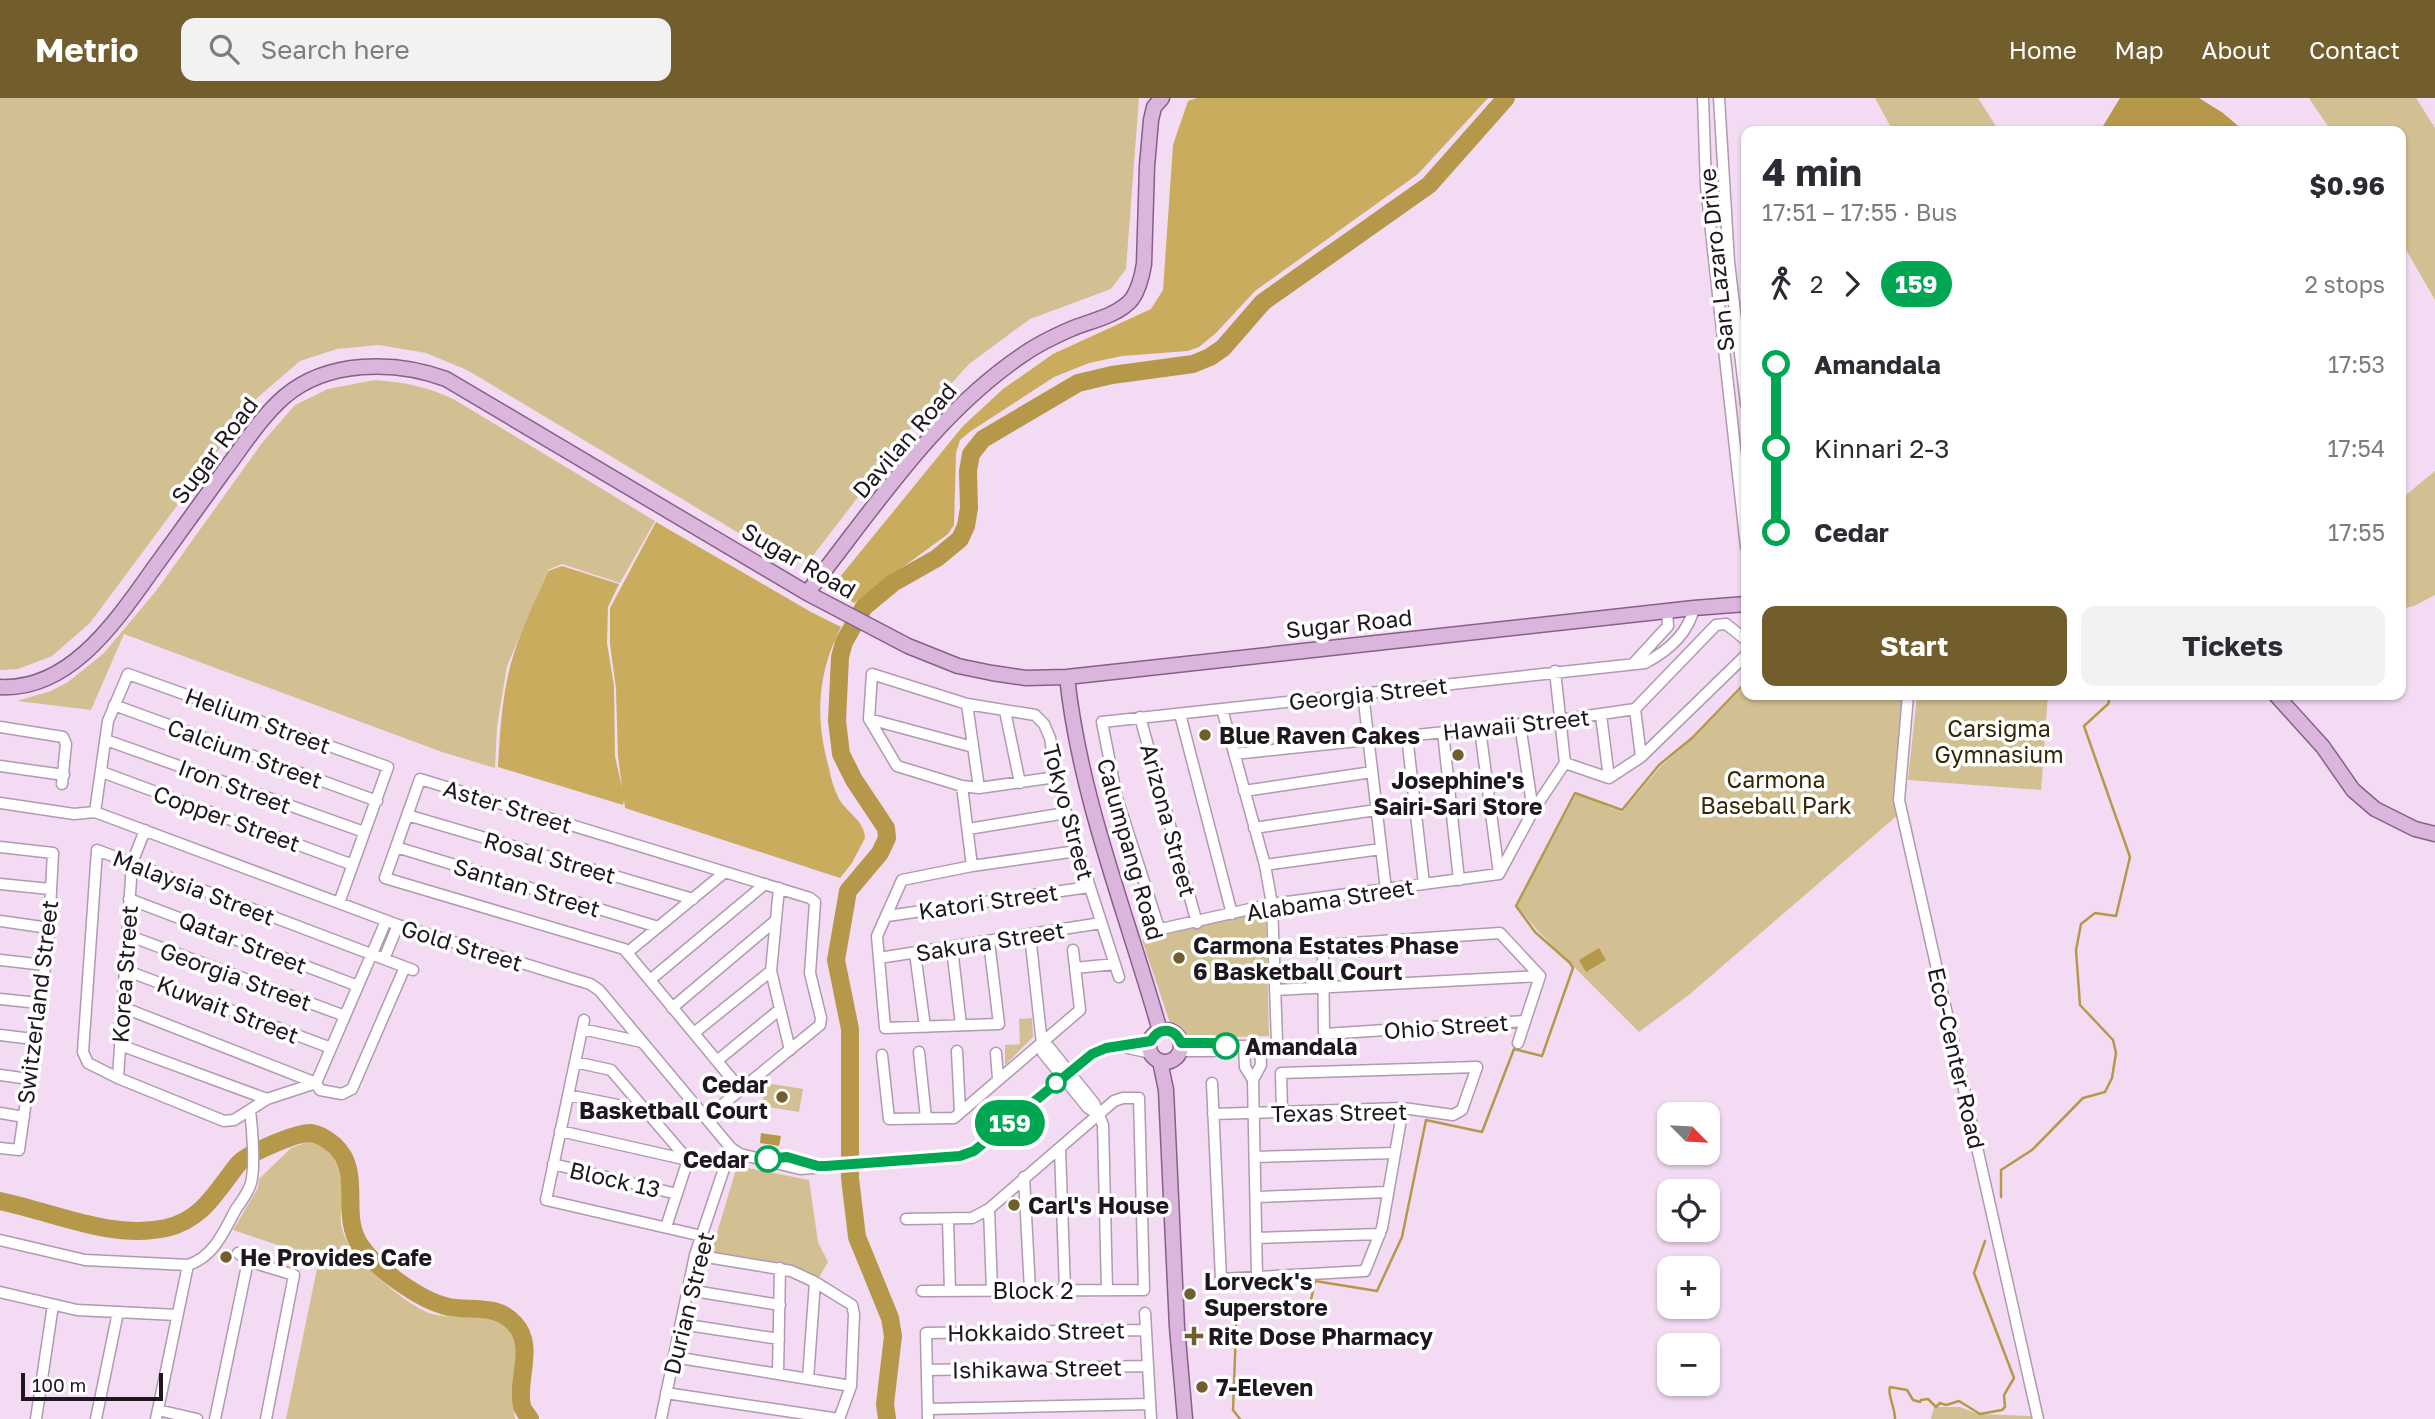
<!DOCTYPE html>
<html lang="en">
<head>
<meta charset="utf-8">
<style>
  :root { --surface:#fff; --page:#f2f2f3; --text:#2b2b33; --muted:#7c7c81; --accent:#715e2c }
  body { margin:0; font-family:"Golos Text",sans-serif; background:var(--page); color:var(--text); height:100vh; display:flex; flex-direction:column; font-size:26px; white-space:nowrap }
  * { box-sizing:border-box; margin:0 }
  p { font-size:23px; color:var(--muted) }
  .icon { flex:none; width:38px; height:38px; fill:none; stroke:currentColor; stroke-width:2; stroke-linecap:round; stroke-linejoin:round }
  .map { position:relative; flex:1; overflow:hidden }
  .drawer { position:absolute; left:1741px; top:28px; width:665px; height:574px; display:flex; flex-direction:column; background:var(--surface); border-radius:14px; box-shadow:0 2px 5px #0004 }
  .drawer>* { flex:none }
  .badge { padding:0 14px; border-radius:23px; font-size:24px; line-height:46px }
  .needle { width:46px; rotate:114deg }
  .tools { position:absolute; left:1657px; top:1004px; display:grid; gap:14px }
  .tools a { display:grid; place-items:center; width:63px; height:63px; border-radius:14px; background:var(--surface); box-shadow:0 2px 5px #0004; font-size:35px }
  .scale { position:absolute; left:21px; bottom:18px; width:142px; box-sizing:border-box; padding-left:7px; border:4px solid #1f171f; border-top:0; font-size:19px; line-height:24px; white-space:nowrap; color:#1f171f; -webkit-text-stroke:5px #fff; paint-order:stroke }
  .map>.badge { position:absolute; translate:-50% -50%; box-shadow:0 0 0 4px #fff }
  .legs { display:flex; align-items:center; gap:10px; height:77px; padding:0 21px; font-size:23px }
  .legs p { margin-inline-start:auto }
  .summary { display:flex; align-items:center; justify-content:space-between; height:119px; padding:0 21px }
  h1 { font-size:38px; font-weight:700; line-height:52px }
  .primary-button { display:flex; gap:14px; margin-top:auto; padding:14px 21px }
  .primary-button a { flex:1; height:80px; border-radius:14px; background:var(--accent); color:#fff; font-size:28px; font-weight:700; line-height:80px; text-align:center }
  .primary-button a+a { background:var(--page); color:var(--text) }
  ul { padding:0 21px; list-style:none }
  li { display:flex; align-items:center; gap:24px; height:84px; font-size:26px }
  li i { display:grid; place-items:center; width:10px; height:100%; margin:0 9px; background:currentColor }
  li i::after { content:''; width:18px; height:18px; margin:-9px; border:5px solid; border-radius:50%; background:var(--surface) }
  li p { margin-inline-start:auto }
  li:first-child i { background:linear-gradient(#0000 50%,currentColor 0) }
  li:last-child i { background:linear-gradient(currentColor 50%,#0000 0) }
  header { display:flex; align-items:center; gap:42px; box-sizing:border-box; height:98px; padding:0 35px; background:var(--accent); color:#fff }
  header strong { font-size:33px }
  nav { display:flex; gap:38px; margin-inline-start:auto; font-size:24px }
  .search { width:490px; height:63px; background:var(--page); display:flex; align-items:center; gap:18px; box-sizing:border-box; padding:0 24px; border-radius:14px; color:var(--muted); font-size:26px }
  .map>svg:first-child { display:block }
  .green { fill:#d2bf92 }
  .forest { fill:#caac5f }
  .water { fill:#b6984b }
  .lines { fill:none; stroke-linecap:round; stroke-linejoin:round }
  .stream { stroke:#b6984b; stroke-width:2.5 }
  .river { stroke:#b6984b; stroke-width:18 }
  .minor-casing { stroke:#b09ab0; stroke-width:13 }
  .major-casing { stroke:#885e8b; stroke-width:17 }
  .minor { stroke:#fff; stroke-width:10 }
  .major { stroke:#dab6dc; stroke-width:14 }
  .line-1-casing { stroke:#fff; stroke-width:16 }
  .line-1 { stroke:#00a651; stroke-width:10 }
  .poi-dot { fill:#715e2c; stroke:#fff; stroke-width:2.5 }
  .stop-1-dot { fill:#fff; stroke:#00a651; stroke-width:3.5 }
  .labels { text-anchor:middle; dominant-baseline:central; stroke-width:7; stroke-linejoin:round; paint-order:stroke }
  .street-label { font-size:23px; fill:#1f171f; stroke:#fff }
  .park-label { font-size:23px; fill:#342804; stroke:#fff }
  .poi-label { font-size:23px; font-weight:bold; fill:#1f171f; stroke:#fff; text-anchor:start }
  .stop-label { font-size:23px; font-weight:bold; fill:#1f171f; stroke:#fff; text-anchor:start }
</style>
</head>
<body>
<header>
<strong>Metrio</strong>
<div class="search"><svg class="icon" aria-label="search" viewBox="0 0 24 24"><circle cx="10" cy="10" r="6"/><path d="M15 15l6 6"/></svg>Search here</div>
<nav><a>Home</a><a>Map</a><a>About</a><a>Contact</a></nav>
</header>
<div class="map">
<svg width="2435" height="1321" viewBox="0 0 2435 1321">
  <rect width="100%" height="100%" fill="#f3dcf3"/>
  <!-- green -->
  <path class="green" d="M 0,0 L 1139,0 L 1126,171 L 1111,191 L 1030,221 L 969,266 L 911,330 L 812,459 L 792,467 L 467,272 L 426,255 L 379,247 L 337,251 L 300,263 L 257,300 L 90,525 L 52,558 L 18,571 L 0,572 Z
    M 1875,0 L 1978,0 L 1999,33 L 1893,33 Z
    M 2309,0 L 2416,0 L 2435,30 L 2435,202 L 2401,143 L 2401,33 L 2331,33 Z
    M 375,282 C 404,284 429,289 455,302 L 655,423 L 620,485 L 562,466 L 548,472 L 507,568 L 497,628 L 495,670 L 442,654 L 124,536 L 91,612 L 17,603 L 51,593 L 68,584 L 103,556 L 156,493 L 262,345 L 295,307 L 328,291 Z
    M 2435,373 L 2435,497 L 2414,508 L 2401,511 L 2401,401 Z
    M 1746,586 L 1746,597 L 1904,597 L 1899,716 L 1690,896 L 1639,934 L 1538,833 L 1517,808 L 1576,696 L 1622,714 L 1661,668 L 1691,642 Z
    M 1917,597 L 2048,597 L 2041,692 L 1908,682 Z
    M 1263,813 L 1266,816 L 1269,938 L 1191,940 L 1177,926 L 1170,925 L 1142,842 Z
    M 1032,920 L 1033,939 L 1005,967 L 1005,947 L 1020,946 L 1019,921 Z
    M 766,985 L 803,991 L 799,1014 L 762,1008 Z
    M 310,1043 C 342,1055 342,1079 342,1109 C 341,1116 340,1124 342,1130 C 344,1140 351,1150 358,1158 C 371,1176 408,1207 429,1215 C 453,1224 500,1209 513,1236 C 524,1257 511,1297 515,1321 L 286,1321 L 319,1161 L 233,1132 L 258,1090 L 259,1081 L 291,1050 Z
    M 737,1068 L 809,1082 L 818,1144 L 828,1164 L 818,1181 L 798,1170 L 711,1155 Z
    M 1934,1309 L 1960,1309 L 1978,1316 L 2031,1318 L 2032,1321 L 1931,1321 Z"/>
  <!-- forest -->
  <path class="forest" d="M 1197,0 L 1488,0 L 1418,76 L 1255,193 L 1216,235 L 1199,249 L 1188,253 L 1122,258 L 1089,265 L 1054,279 L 971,333 L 960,342 L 956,355 L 954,427 L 948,436 L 854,505 L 837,495 L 835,485 L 963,328 L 1003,291 L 1053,256 L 1151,211 L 1163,192 L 1173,47 L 1188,3 Z
    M 656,424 L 811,514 L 841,529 C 817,576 815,620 829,670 C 831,681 834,691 839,701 C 847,715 865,723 865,740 L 852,765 L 840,780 L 625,710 L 624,702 L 623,707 L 498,669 C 500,634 502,599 511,565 C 520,533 535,503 548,473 L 562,468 L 619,486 L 608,509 L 607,545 L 614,588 L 615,658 L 622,690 L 618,658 L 616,591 L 610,546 L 610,510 Z"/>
  <!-- water -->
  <path class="water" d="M 2120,0 L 2199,0 L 2223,15 L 2244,33 L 2100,33 Z
    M 1599,850 L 1606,862 L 1586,874 L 1579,862 Z
    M 761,1035 L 781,1038 L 779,1048 L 760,1045 Z"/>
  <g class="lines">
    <!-- stream -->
    <path class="stream" d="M 2001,1099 L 2001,1072 L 2032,1052 L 2083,1000 L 2105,994 L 2112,980 L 2116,955 L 2113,942 L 2080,907 L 2076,852 L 2081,826 L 2095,815 L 2116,818 L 2130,759 L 2084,628 L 2108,606 L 2111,597
      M 1240,1321 L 1233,1312 L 1237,1206 L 1309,1212 L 1315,1183 L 1377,1193 L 1402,1139 L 1426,1022 L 1482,1034 L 1514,951 L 1542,958 L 1573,870 L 1570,865 L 1535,834 L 1516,808 L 1575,695 L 1622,712 L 1659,667 L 1692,640 L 1746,584
      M 1895,1321 C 1895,1309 1887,1296 1890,1289 L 1907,1292 L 1913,1302 L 1920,1304 L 1921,1302 L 1928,1301 L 1936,1309 L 1940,1305 L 1946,1307 L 1959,1303 L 1980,1316 L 2002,1312 L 2005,1309 L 2004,1297 L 2014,1280 L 1974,1175 L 1985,1143"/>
    <!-- river -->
    <path class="river" d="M 0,1103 C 53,1114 111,1142 166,1130 C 203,1122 217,1092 239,1065 C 249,1055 297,1034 311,1035 C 320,1036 328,1042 334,1047 C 364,1074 339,1116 360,1147 C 376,1171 421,1203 449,1209 C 472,1213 497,1206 514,1225 C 536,1248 516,1281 522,1308 C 523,1312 527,1317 530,1321
      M 887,1321 L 885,1306 L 893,1238 L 890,1220 L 857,1139 L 850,1080 L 850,931 L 836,862 L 848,793 L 880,755 L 887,740 L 886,730 L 854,682 L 841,656 L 837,623 L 840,559 L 844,544 L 864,509 L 893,485 L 937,460 L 960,441 L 966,428 L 969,410 L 968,373 L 971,356 L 983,341 L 1078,285 L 1112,277 L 1193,266 L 1210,259 L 1223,250 L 1263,204 L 1429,87 L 1506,0"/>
    <!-- minor casing -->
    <g class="minor-casing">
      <path id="minor" d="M 1703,0 L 1706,88 L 1746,449
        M 1719,0 L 1729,164 L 1746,306
        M 1634,565 L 1668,528 L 1667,513
        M 1555,573 L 1565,665
        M 1363,595 L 1386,792
        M 1908,597 L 1899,702 L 2038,1321
        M 967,606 L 979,690
        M 114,607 L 377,703
        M 1635,611 L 1641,659
        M 1005,613 L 1020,685
        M 1180,616 L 1232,816
        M 1601,617 L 1609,680
        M 1140,619 L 1197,825
        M 869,621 L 973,649
        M 1520,626 L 1533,713
        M 0,629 L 63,639 L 66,646 L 62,686
        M 1480,631 L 1499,776
        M 1443,634 L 1459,782
        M 1407,638 L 1424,786
        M 106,642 L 364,734
        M 1234,656 L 1560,622 L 1635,611 L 1716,527 L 1726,526 L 1746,542
        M 0,668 L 64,677
        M 102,674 L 353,767
        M 1056,679 L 979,690 L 962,688 L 897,668 L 869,621 L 872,576 L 967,606 L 1035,617 L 1044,626 L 1050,640 L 1056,679 L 1066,715 L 1119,879
        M 1609,680 L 1565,665 L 1533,713 L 1499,776 L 1272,806 L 1161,831 L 1158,827 L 1117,700 L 1102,624 L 1645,565 C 1668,553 1688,536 1694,510
        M 1609,680 L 1641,659 L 1746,557
        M 962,688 L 972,768
        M 1244,693 L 1372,674
        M 0,705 L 74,716 L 95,714 L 398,827 L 590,886 L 599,892 L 731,1050 L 740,1056 L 800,1071 L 960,1058 L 982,1048 L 1092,956 L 1106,950 L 1151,943
        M 95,714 L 108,623 L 128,576 L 388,669 L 339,805
        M 407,717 L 693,801
        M 1254,730 L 1376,712
        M 968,731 L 1066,715
        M 0,749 L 53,755 L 48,848 L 19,1052 L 0,1050
        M 396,749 L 658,829
        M 1265,767 L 1381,751
        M 0,786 L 50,791
        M 779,790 L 771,873 L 790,952
        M 129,801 L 358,888
        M 887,818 L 1089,789
        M 0,823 L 49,830
        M 127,837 L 345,918
        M 1030,837 L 1043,955 L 1088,1010 L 1098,1016
        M 989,844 L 999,926 L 885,930 L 877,838 L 902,782 L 972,768 L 1077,753
        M 952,850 L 961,927
        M 628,854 L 725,774
        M 915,855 L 925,929
        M 879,860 L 1101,825
        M 384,861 L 398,827
        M 0,862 L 45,867
        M 1075,870 L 1115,866
        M 125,872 L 331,950
        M 650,882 L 765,786
        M 1275,892 L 1540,878
        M 0,901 L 38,905
        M 122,909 L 316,985 L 320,992 L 342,996 L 352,991 L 405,869
        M 672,910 L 775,823
        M 584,922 L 546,1102 L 702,1138
        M 582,931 L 642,944
        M 694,935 L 771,873
        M 0,937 L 33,941
        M 1042,945 L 1049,949 L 1094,1005 L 1103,1027 L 1107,1192
        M 1181,945 L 1212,945 L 1226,948 L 1273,948 L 1277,943 L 1272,806 L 1265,767 L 1222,611
        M 1518,945 L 1540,878 L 1500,835 L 1323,847 L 1324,936 L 1525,923
        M 120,947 L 267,1001
        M 1244,948 L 1245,969 L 1253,982 L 1257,1179
        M 1128,950 L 1151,955
        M 957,953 L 960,1014
        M 1180,953 L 1213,953 L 1226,948
        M 919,954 L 926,1020
        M 996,955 L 998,981
        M 882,957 L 889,1021 L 954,1020 L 1080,912 L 1073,852
        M 718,962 L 779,912
        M 575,964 L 611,972 L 688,1062 L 666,1129
        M 0,977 L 29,981
        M 118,980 L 132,765 L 145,732
        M 1253,982 L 1261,967 L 1260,948
        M 316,985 L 267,1001 L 234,1022 L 224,1023 L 118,980 L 88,965 L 83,954 L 97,752 L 413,872
        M 316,985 L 386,823
        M 1212,985 L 1221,1181 L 1365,1173 L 1382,1130 L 1403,1010
        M 568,997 L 647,1013
        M 0,1015 L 24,1019
        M 1213,1016 L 1403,1010 L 1453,1017 L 1462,1012 L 1477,969 L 1281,975 L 1282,1014
        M 706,1020 L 820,927 L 821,920 L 810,875 L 815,804 L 810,800 L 420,681 L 385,780 L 624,851 L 741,992
        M 560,1033 L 688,1062
        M 1060,1051 L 1065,1192
        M 1255,1059 L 1395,1055
        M 770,1061 L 787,1059 L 815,1067
        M 553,1066 L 677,1096
        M 1024,1079 L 1030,1192
        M 1256,1099 L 1388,1094
        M 989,1111 L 992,1192
        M 906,1121 L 972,1120 L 989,1111 L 1114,1003 L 1123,1000 L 1139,1000 L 1144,1192 L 922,1193
        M 948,1121 L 950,1193
        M 1256,1140 L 1380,1136
        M 0,1142 L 85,1162 L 188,1167 C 214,1159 224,1133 236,1111 C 241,1104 247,1096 250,1088 C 256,1073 252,1028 250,1012
        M 238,1155 L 248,1163 L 294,1177 L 266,1321
        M 695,1157 L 791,1173 L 815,1184 L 852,1207 L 854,1216 L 851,1288 L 839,1321
        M 688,1192 L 780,1207
        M 0,1194 L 77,1212 L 177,1217
        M 1145,1215 L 1151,1321
        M 681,1226 L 779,1241
        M 674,1259 L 851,1288
        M 927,1272 L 1148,1268
        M 778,1276 L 780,1170
        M 808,1281 L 815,1184
        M 666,1295 L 839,1321
        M 929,1311 L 1150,1306
        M 158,1312 L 197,1321
        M 36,1321 L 53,1207
        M 96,1321 L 118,1214
        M 156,1321 L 188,1167
        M 215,1321 L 248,1163
        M 661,1321 L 695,1157 L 731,1050
        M 928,1321 L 926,1235 L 1146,1232"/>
    </g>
    <!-- major casing -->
    <g class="major-casing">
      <path id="major" d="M 807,495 C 873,412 934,316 1024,256 C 1038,246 1055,238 1071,231 C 1090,223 1118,218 1132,201 C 1139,191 1142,178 1144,166 L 1147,68 L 1151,22 L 1154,9 L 1162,0
        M 1067,579 C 1080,701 1127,816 1160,933
        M 0,589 C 74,593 121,515 159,463 C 181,433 202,403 224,373 C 243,348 260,320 284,299 C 327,262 395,262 446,281 L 807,495 L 908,548 L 958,568 L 992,575 L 1026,580 L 1067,579 L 1694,510 L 1746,506
        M 2276,597 L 2323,649 L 2353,692 L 2375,711 L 2415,731 L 2435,736
        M1149 948a16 16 0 1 1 32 0a16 16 0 1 1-32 0Z
        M 1160,963 L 1166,992 L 1177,1229 L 1185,1321"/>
    </g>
    <!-- minor -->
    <use href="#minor" class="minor"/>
    <!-- major -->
    <use href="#major" class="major"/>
  </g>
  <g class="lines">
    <!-- line-1 casing -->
    <g class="line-1-casing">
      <path id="line-1" d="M 768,1061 L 787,1059 L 818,1068 L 826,1068 L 960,1058 L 974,1053 L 1092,956 L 1106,950 L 1151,943 C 1159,928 1175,930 1181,945 L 1212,945 L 1226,948"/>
    </g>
    <!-- line-1 -->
    <use href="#line-1" class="line-1"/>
  </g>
  <!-- markers -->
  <g class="poi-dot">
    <circle cx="1205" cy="637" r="7"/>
    <circle cx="1458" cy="657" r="7"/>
    <circle cx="1179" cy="860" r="7"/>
    <circle cx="782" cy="999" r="7"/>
    <circle cx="1014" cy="1107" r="7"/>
    <circle cx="226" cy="1159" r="7"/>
    <circle cx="1190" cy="1196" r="7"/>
    <path d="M1190.5 1227.5h7v7h7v7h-7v7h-7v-7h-7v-7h7z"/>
    <circle cx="1202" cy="1289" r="7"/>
  </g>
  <g class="stop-1-dot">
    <circle cx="1226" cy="948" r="12"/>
    <circle cx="1056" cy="985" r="9"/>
    <circle cx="768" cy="1061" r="12"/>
  </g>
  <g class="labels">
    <!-- street labels -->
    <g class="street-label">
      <text transform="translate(1716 162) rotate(-96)">San Lazaro Drive</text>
      <text transform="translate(904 342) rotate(-49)">Davilan Road</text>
      <text transform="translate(214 352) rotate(-53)">Sugar Road</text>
      <text transform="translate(799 462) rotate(30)">Sugar Road</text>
      <text transform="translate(1349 525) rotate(-6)">Sugar Road</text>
      <text transform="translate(1368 595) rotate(-6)">Georgia Street</text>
      <text transform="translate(258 622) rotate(20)">Helium Street</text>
      <text transform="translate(1516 626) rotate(-6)">Hawaii Street</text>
      <text transform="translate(245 655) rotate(20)">Calcium Street</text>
      <text transform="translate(235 688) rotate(20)">Iron Street</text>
      <text transform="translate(508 708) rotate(17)">Aster Street</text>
      <text transform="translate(1069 714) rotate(75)">Tokyo Street</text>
      <text transform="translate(227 720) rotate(20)">Copper Street</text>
      <text transform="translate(1169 722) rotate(75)">Arizona Street</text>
      <text transform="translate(1131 751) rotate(74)">Calumpang Road</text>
      <text transform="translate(550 759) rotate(16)">Rosal Street</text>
      <text transform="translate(194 789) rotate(21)">Malaysia Street</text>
      <text transform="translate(527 789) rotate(17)">Santan Street</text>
      <text transform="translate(1330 801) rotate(-9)">Alabama Street</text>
      <text transform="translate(988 803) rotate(-8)">Katori Street</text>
      <text transform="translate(990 843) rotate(-9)">Sakura Street</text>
      <text transform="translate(243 844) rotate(21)">Qatar Street</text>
      <text transform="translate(462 847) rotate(17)">Gold Street</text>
      <text transform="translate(124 876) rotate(-86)">Korea Street</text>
      <text transform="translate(236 878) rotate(20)">Georgia Street</text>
      <text transform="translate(37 904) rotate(-83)">Switzerland Street</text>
      <text transform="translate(228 911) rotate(21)">Kuwait Street</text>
      <text transform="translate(1446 928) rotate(-4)">Ohio Street</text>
      <text transform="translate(1957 960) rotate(77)">Eco-Center Road</text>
      <text transform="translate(1339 1014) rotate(-1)">Texas Street</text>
      <text transform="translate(615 1081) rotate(13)">Block 13</text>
      <text x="1033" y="1192">Block 2</text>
      <text transform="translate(688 1205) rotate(-76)">Durian Street</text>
      <text transform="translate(1036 1233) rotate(-1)">Hokkaido Street</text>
      <text transform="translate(1037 1270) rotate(-1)">Ishikawa Street</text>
    </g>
    <!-- park labels -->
    <g class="park-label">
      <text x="1999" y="630">Carsigma<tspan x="1999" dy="26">Gymnasium</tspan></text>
      <text x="1776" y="681">Carmona<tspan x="1776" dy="26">Baseball Park</tspan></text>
    </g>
    <!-- poi labels -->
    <g class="poi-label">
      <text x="1219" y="637">Blue Raven Cakes</text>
      <text x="1458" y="682" text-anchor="middle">Josephine's<tspan x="1458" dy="26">Sairi-Sari Store</tspan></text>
      <text x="1193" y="847">Carmona Estates Phase<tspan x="1193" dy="26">6 Basketball Court</tspan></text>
      <text x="768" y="986" text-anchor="end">Cedar<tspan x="768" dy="26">Basketball Court</tspan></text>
      <text x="1028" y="1107">Carl's House</text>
      <text x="240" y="1159">He Provides Cafe</text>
      <text x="1204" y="1183">Lorveck's<tspan x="1204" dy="26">Superstore</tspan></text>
      <text x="1208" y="1238">Rite Dose Pharmacy</text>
      <text x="1216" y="1289">7-Eleven</text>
    </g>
    <!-- stop labels -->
    <g class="stop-label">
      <text x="1245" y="948">Amandala</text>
      <text x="749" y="1061" text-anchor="end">Cedar</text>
    </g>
  </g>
</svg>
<div class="tools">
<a><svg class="needle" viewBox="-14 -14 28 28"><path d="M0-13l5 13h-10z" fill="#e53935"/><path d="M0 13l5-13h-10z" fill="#7c7c81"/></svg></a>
<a><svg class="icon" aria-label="locate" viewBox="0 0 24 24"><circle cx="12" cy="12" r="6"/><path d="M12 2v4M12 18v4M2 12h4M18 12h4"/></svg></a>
<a>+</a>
<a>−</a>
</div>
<div class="scale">100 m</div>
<b class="badge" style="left:1010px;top:1025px;background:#00a651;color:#fff">159</b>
<section class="drawer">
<div class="summary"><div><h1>4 min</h1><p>17:51 – 17:55 · Bus</p></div><b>$0.96</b></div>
<div class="legs"><svg class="icon" aria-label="walk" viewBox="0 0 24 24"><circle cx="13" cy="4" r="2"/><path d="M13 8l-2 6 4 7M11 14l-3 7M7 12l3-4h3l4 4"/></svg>2<svg class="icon" aria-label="forward" viewBox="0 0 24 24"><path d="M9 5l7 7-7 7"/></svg><b class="badge" style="background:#00a651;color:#fff">159</b><p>2 stops</p></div>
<ul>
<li><i style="color:#00a651"></i><b>Amandala</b><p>17:53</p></li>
<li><i style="color:#00a651"></i><span>Kinnari 2-3</span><p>17:54</p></li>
<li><i style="color:#00a651"></i><b>Cedar</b><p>17:55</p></li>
</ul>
<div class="primary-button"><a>Start</a><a>Tickets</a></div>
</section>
</div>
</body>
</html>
